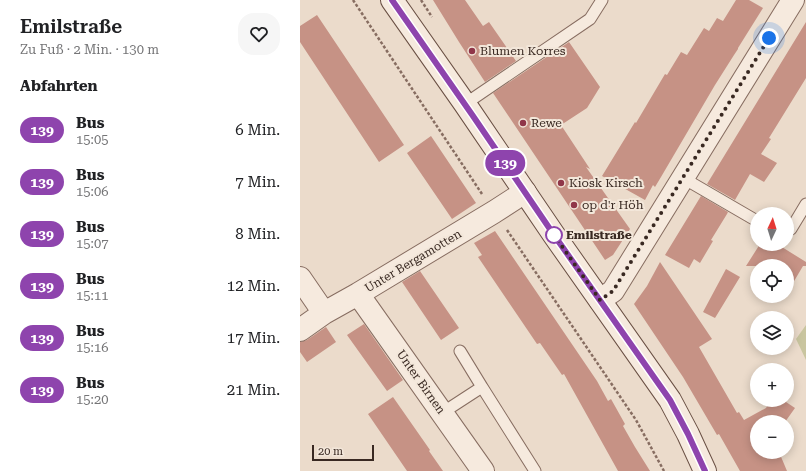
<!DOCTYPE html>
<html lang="de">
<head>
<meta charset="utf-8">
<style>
  :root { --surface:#fff; --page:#f6f6f6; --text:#202124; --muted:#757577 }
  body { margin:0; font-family:"Roboto Serif",serif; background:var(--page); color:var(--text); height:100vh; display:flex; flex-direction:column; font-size:15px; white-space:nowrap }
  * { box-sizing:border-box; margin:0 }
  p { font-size:13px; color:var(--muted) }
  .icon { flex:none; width:22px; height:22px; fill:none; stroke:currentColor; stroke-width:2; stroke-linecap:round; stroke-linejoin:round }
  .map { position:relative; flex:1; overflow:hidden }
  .sheet { display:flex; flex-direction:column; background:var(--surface); width:300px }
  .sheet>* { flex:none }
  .badge { padding:0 8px; border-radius:13px; font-size:14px; line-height:26px }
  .needle { width:26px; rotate:4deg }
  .fabs { position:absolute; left:450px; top:207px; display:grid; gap:8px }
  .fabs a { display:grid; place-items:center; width:44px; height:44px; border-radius:50%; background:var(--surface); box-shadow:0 2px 10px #0003; font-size:20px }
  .scale { position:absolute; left:12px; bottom:10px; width:62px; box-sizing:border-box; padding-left:4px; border:2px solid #392922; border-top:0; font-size:11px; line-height:14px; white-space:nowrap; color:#392922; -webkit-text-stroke:3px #f3e7da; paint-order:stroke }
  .you { position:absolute; width:20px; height:20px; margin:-10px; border:3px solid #fff; border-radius:50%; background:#1a73e8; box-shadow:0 0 0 6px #1a73e833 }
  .map>.badge { position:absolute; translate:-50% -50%; box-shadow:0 0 0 2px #fff }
  h2 { padding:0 20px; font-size:15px; line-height:36px }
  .round { display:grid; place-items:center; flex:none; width:42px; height:42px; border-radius:16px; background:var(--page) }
  .head { display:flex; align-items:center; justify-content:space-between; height:68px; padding:0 20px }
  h1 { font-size:19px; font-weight:600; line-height:30px }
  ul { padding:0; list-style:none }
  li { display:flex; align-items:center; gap:12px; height:52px; padding:0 20px }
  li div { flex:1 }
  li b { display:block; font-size:15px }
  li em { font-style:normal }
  li .badge { min-width:44px; font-weight:700; text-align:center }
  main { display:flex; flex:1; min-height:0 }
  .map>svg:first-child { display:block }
  .green { fill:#c9c59f }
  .building { fill:#c69285 }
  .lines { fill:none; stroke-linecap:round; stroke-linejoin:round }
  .lane-casing { stroke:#876d61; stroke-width:13 }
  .street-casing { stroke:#876d61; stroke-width:24 }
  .secondary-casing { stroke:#694f43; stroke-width:24 }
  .path { stroke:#876d61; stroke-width:2.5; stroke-dasharray:3 2; stroke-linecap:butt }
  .lane { stroke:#f6eade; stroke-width:11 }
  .street { stroke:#f6eade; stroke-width:22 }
  .secondary { stroke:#f6eade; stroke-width:22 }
  .line-casing { stroke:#fff; stroke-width:9 }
  .line { stroke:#8e44ad; stroke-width:6 }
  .walk { stroke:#392922; stroke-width:4; stroke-dasharray:0 7.2 }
  .poi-dot { fill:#903649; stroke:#f3e7da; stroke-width:1.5 }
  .stop-dot { fill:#fff; stroke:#8e44ad; stroke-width:2 }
  .labels { text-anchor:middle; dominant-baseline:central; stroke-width:4; stroke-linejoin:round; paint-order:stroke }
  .poi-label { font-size:12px; fill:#392922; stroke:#f3e7da; text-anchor:start }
  .stop-label { font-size:12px; font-weight:bold; fill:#392922; stroke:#f3e7da; text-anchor:start }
  .street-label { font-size:12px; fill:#392922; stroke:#f3e7da }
</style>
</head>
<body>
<main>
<section class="sheet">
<div class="head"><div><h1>Emilstraße</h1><p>Zu Fuß · 2 Min. · 130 m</p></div><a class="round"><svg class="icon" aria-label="heart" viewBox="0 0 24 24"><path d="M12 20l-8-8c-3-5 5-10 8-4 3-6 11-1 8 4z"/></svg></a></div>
<h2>Abfahrten</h2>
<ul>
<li><span class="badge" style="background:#8e44ad;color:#fff">139</span><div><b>Bus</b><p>15:05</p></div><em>6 Min.</em></li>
<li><span class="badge" style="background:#8e44ad;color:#fff">139</span><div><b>Bus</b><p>15:06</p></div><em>7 Min.</em></li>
<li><span class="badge" style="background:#8e44ad;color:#fff">139</span><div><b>Bus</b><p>15:07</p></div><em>8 Min.</em></li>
<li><span class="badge" style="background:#8e44ad;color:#fff">139</span><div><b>Bus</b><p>15:11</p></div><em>12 Min.</em></li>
<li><span class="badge" style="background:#8e44ad;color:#fff">139</span><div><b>Bus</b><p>15:16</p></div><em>17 Min.</em></li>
<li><span class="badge" style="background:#8e44ad;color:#fff">139</span><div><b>Bus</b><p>15:20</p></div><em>21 Min.</em></li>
</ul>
</section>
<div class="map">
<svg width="506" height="471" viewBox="0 0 506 471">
  <rect width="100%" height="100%" fill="#ebdbcb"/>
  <!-- green -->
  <path class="green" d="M 506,325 L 506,360 L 496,339 Z"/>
  <!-- building -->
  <path class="building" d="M 133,0 L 165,0 L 183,26 L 189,22 L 216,61 L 185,82 L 159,42 Z
    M 436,0 L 449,0 L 463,8 L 438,48 L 438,49 L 434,55 L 415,85 L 361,177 L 355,187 L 353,185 L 345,200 L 302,176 L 335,122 L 336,123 L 365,74 L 367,75 L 381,52 L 387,55 L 404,28 L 409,31 L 417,18 L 423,21 Z
    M 17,15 L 104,145 L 79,162 L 0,42 L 0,26 Z
    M 506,22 L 506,78 L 469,138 L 471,139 L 461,154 L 477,163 L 464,182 L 450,174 L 435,200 L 407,184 Z
    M 269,42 L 300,87 L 287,108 L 261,125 L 290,169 L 286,167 L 330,229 L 313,255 L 305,260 L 193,93 Z
    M 131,136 L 176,203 L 152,219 L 107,153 Z
    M 401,196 L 428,212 L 427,214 L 411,240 L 413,241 L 400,263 L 394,259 L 389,268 L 365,255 Z
    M 195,231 L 297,381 L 308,401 L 311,399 L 325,424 L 323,426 L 335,447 L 350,471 L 318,471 L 264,374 L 262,375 L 240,343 L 237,344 L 178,257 L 182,255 L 174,243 Z
    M 460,244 L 477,244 L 506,262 L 506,266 L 503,266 L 487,293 L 487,266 L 446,266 Z
    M 360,262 L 412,339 L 399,347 L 437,413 L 439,412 L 444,420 L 466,408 L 471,400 L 483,400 L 495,408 L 485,422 L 457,422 L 457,452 L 479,452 L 487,471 L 440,471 L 419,434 L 417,435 L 383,377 L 334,304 L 347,286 Z
    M 426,269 L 440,277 L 415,318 L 403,312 Z
    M 120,271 L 159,328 L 141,340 L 102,282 Z
    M 64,324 L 103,380 L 87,391 L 47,335 Z
    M 26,327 L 36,342 L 7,362 L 0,352 L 0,342 L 7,340 Z
    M 93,397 L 130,450 L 129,451 L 143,471 L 107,471 L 68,414 Z"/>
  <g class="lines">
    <!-- lane casing -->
    <g class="lane-casing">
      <path id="lane" d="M 165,104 L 290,19 L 302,0
        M 383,178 L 457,221
        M 487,231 L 491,229 L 506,204
        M 160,351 L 182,387
        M 142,413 L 182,387 L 235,471"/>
    </g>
    <!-- street casing -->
    <g class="street-casing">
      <path id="street" d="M 0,278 L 24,313
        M 58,294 L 183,471
        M 300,300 L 313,291 L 493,0
        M 0,330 L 24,313 L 58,294 L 194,212 L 225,192"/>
    </g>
    <!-- secondary casing -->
    <g class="secondary-casing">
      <path id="secondary" d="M 92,0 L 165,104 L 254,235 L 370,400 L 388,434 L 405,471"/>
    </g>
    <!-- path -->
    <path class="path" d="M 53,0 L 182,194
      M 121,0 L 132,17
      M 207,230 L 336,420 L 364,471"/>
    <!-- lane -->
    <use href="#lane" class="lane"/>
    <!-- street -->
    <use href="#street" class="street"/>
    <!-- secondary -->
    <use href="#secondary" class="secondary"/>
  </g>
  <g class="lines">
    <!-- line casing -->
    <g class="line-casing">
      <path id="line" d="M 92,0 L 173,116 L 254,235 L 370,400 L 388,434 L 405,471"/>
    </g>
    <!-- line -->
    <use href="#line" class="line"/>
    <!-- walk -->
    <path class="walk" d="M 254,235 L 300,300 L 313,291 L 469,38"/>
  </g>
  <!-- markers -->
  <g class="poi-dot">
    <circle cx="172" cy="51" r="4"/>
    <circle cx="223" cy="123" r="4"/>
    <circle cx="261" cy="183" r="4"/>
    <circle cx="274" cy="205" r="4"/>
  </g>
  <circle class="stop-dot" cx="254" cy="235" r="8"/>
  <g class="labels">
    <!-- poi labels -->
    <g class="poi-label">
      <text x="180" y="51">Blumen Korres</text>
      <text x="231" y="123">Rewe</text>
      <text x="269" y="183">Kiosk Kirsch</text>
      <text x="282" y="205">op d'r Höh</text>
    </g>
    <!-- stop labels -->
    <g class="stop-label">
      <text x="266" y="235">Emilstraße</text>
    </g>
    <!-- street labels -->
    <g class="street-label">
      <text transform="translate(113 261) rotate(-31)">Unter Bergamotten</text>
      <text transform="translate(121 382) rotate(55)">Unter Birnen</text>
    </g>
  </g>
</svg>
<div class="fabs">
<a><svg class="needle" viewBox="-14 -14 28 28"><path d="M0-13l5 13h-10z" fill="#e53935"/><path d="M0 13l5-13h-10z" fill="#757577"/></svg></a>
<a><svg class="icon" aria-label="locate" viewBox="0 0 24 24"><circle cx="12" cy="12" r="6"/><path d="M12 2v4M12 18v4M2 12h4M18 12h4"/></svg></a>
<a><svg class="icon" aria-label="layers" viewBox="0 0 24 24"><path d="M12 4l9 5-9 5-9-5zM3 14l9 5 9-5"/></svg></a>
<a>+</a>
<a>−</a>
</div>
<div class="scale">20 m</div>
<div class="you" style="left:469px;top:38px"></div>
<b class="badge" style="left:205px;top:163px;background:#8e44ad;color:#fff">139</b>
</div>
</main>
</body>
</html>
